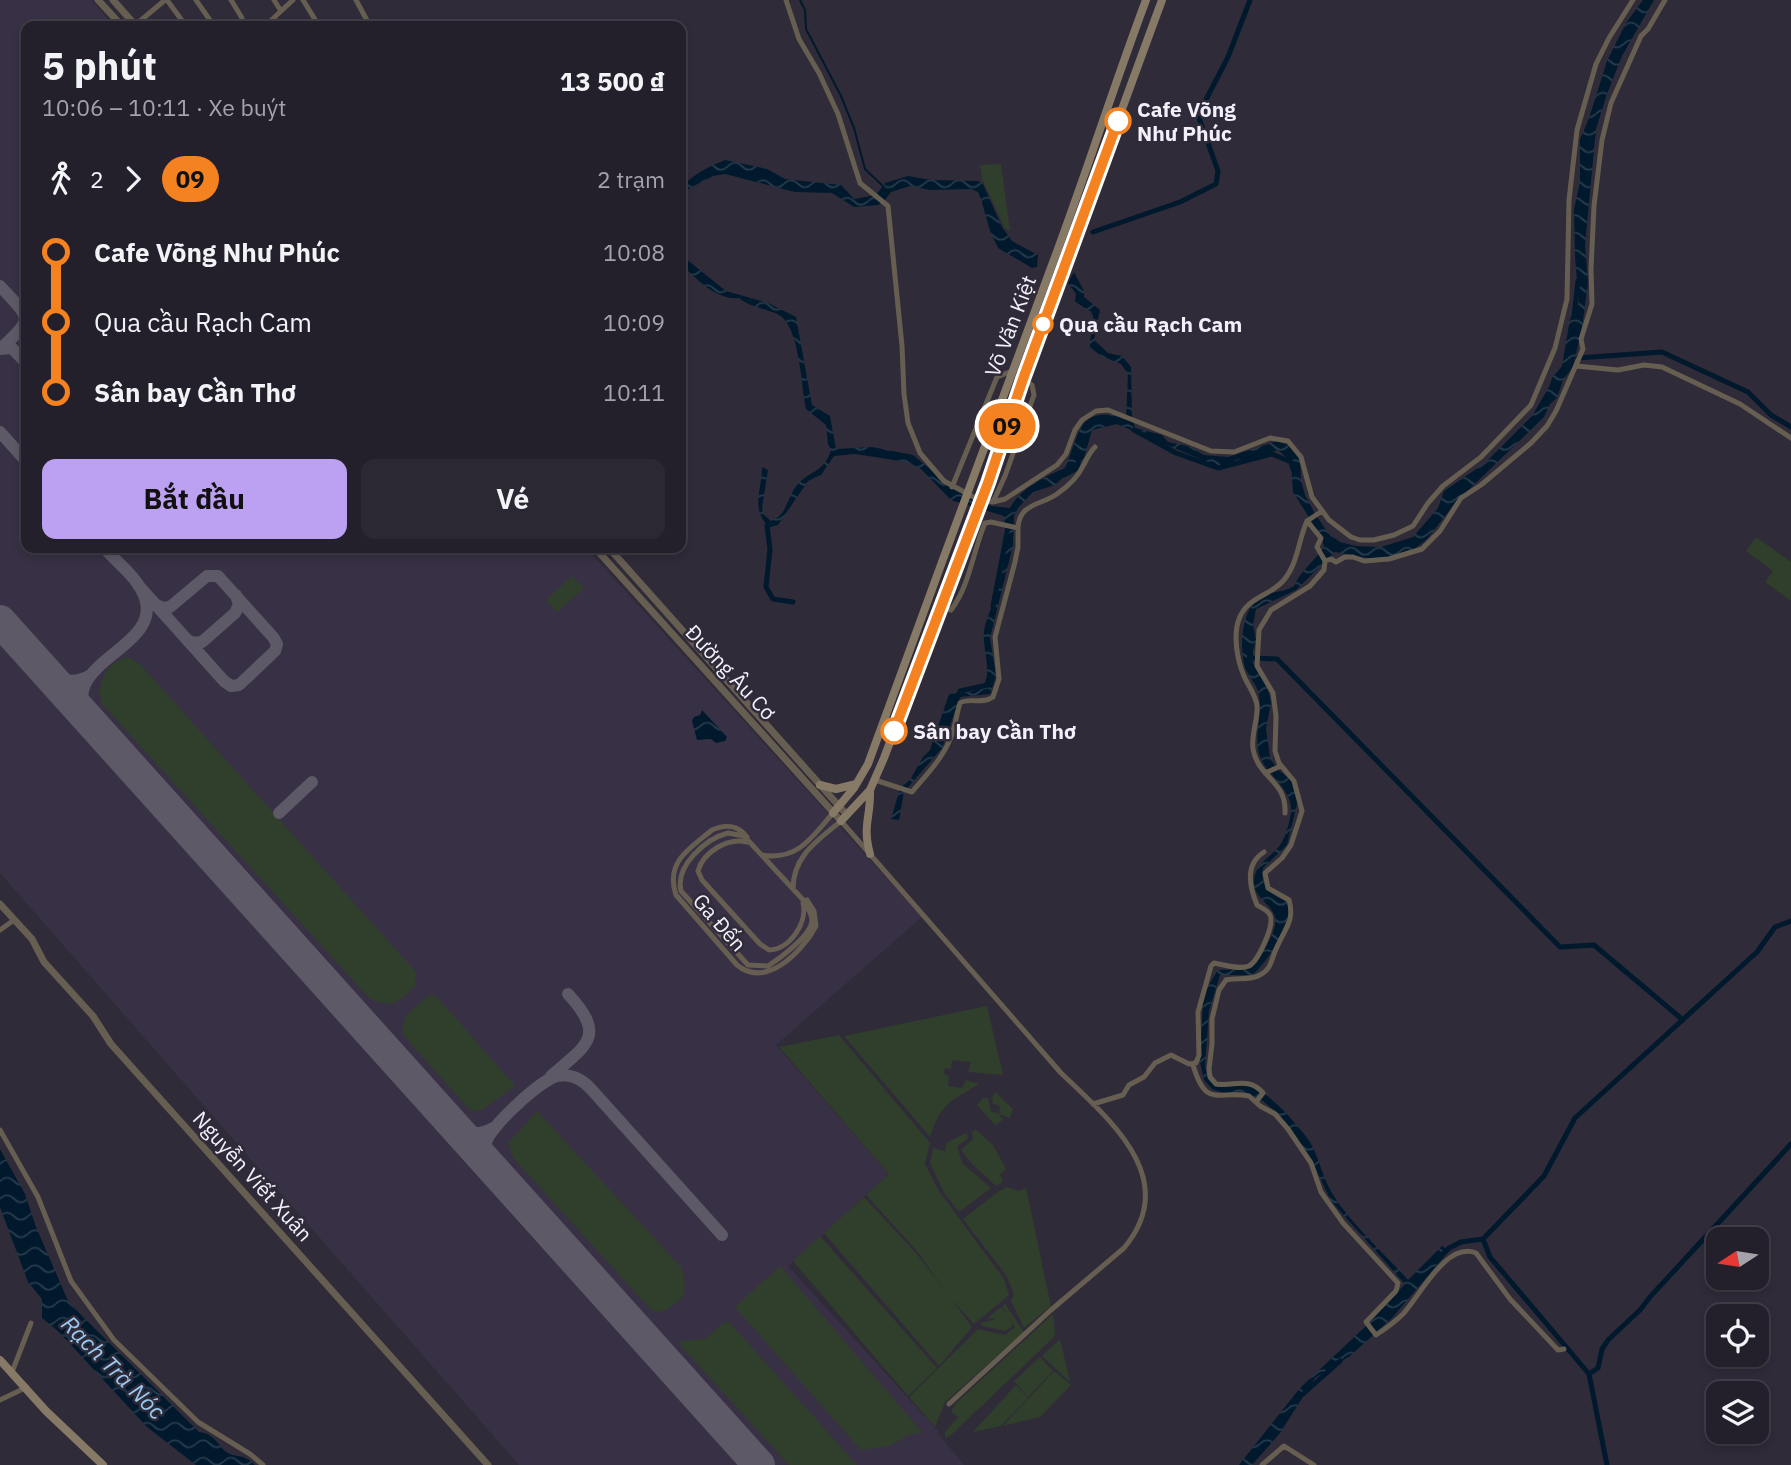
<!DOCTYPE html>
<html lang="vi">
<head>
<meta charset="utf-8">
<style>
  :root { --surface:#24202b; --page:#2c2833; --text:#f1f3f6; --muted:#a3a3a9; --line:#413e47; --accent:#bca0f2 }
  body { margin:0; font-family:"IBM Plex Sans",sans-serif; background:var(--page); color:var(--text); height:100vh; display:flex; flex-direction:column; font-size:26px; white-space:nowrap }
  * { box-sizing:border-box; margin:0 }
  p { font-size:23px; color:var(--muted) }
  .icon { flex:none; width:38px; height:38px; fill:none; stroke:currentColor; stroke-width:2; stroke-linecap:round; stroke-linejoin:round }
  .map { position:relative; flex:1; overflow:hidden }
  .sheet { position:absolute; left:21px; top:21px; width:665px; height:532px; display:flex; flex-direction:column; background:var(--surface); border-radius:14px; box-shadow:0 4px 10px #0003,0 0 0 2px var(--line) }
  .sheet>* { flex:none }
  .badge { padding:0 14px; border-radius:23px; font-size:24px; line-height:46px }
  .needle { width:46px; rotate:258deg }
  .buttons { position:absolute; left:1706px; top:1227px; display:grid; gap:14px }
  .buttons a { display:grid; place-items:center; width:63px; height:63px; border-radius:14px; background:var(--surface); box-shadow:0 4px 10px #0003,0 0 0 2px var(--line); font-size:35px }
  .map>.badge { position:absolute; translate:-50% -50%; box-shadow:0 0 0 4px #fff }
  .legs { display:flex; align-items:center; gap:10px; height:77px; padding:0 21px; font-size:23px }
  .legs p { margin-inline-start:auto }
  .overview { display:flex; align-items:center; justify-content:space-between; height:119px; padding:0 21px }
  h1 { font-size:38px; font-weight:800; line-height:52px }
  .button { display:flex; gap:14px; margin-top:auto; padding:14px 21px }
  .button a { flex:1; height:80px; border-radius:14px; background:var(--accent); color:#111; font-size:28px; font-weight:800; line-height:80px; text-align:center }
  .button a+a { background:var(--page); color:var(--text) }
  ul { padding:0 21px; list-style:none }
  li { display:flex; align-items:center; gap:24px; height:70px; font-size:26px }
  li i { display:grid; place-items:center; width:10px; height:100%; margin:0 9px; background:currentColor }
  li i::after { content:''; width:18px; height:18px; margin:-9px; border:5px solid; border-radius:50%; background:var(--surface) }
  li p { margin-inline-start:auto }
  li:first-child i { background:linear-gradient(#0000 50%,currentColor 0) }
  li:last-child i { background:linear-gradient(currentColor 50%,#0000 0) }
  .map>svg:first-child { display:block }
  .built { fill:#383145 }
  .green { fill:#303f2b }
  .water { fill:url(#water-waves) }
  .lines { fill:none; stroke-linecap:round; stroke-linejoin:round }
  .stream { stroke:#01192c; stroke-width:2 }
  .canal { stroke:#01192c; stroke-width:5 }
  .taxiway { stroke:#5e5966; stroke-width:12 }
  .runway { stroke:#5e5966; stroke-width:32 }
  .minor { stroke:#675e52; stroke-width:5 }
  .tertiary { stroke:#675e52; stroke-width:7 }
  .secondary { stroke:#867965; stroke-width:8 }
  .line-1-casing { stroke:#fff; stroke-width:16 }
  .line-1 { stroke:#f58220; stroke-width:10 }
  .stop-1-dot { fill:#fff; stroke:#f58220; stroke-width:3.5 }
  .labels { text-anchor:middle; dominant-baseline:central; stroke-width:5; stroke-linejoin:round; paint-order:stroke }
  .stop-label { font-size:21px; font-weight:bold; fill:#f3f0fa; stroke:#302b39; text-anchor:start }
  .street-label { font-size:21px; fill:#f3f0fa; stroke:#302b39 }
  .water-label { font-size:23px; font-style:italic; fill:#98caf4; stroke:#302b39 }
</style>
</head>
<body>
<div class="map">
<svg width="1791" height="1465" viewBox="0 0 1791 1465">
  <defs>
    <pattern id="water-waves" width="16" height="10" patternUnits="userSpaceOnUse" patternTransform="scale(1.75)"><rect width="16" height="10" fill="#01192c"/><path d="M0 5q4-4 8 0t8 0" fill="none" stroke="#263b4c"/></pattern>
  </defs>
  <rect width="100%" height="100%" fill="#302b39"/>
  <!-- built -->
  <path class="built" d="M 0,0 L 91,0 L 107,18 L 105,22 L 109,26 L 26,26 L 26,548 L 586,548 L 922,917 L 776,1045 L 889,1174 L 788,1266 L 939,1432 L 938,1434 L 964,1465 L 519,1465 L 0,873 Z"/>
  <!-- green -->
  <path class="green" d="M 1001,164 L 1010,231 L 1005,228 L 982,179 L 980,165 Z
    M 1756,537 L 1791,562 L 1791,601 L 1765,582 L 1773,571 L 1746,551 Z
    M 572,576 L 584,588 L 557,612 L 546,600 Z
    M 127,657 L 140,664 L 416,972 L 415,986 C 399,1003 390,1009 369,998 L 102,704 C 95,684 107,662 127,657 Z
    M 432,995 L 438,998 L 515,1086 L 482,1110 L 473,1111 L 468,1108 L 404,1036 C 397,1017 415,1008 428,996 Z
    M 987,1006 L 1003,1075 L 968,1072 L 971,1062 L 952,1060 L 951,1069 L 945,1068 L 943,1072 L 949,1077 L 948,1086 L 962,1088 L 966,1080 L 979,1084 C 951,1101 940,1104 930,1137 L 844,1036 Z
    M 839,1035 L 930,1143 L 925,1164 L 939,1191 L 1004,1279 L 1009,1295 L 974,1324 L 951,1299 L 972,1327 L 939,1366 L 824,1233 L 864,1197 L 916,1253 L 946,1292 L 917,1251 L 866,1195 L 889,1174 L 779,1047 Z
    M 995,1092 L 1013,1109 L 1010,1118 L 999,1114 L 1003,1120 L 995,1125 L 977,1105 L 983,1098 L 988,1098 L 991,1112 L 999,1114 L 1000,1106 L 993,1104 L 992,1098 Z
    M 537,1111 L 681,1267 C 689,1293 685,1300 661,1312 L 651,1310 L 514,1159 L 508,1143 Z
    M 975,1129 L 993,1145 L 1006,1169 L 1000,1174 L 1003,1182 L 996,1186 L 972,1164 L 961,1150 L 973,1139 L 972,1133 Z
    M 967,1133 L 968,1139 L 957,1146 L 962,1163 L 991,1188 L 959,1212 L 944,1193 L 930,1163 L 933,1148 L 945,1151 L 947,1142 Z
    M 1007,1187 L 1019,1191 L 1026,1188 L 1051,1306 L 1024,1328 L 1011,1301 L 1014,1294 L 1006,1275 L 963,1219 L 999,1191 Z
    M 820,1236 L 937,1368 L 908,1396 L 793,1261 Z
    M 780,1266 L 923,1433 L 911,1434 L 889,1446 L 861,1450 L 735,1307 Z
    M 1005,1304 L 1024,1332 L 945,1402 L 935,1427 L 909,1397 L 978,1329 L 1005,1335 L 1015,1327 L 1008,1316 L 1013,1326 L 1005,1331 L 983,1326 L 980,1323 L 997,1319 L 987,1318 L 1001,1307 L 1007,1314 L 1002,1306 Z
    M 1053,1314 L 1055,1336 L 950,1436 L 945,1438 L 945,1432 L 958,1417 L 951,1412 L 955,1404 Z
    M 729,1322 L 857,1465 L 789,1465 L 679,1344 L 681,1341 L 705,1339 L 723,1323 Z
    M 1060,1339 L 1070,1382 L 1042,1356 Z
    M 1040,1357 L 1053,1371 L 1028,1397 L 1014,1381 Z
    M 1054,1371 L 1071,1385 L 1040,1417 L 1003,1426 Z
    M 1016,1385 L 1028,1398 L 1001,1426 L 973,1432 Z"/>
  <!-- water -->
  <path class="water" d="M 1643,0 L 1654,0 L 1622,56 L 1607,94 L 1596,129 L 1585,245 L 1588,282 L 1582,328 L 1573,367 L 1563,380 L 1557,398 L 1550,404 L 1544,417 L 1456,502 L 1427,539 L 1408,554 L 1377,560 L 1335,552 L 1296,590 L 1256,609 L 1253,625 L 1256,640 L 1253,651 L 1253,663 L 1267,686 L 1271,702 L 1266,729 L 1270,757 L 1277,769 L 1292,781 L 1298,800 L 1287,845 L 1263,868 C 1260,887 1270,894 1286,901 L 1290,911 C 1282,934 1271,959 1252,975 L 1220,975 L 1209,1011 L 1205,1066 C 1211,1099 1230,1081 1251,1087 C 1264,1091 1277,1104 1286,1113 C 1294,1122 1303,1132 1310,1142 C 1319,1157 1322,1176 1331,1191 C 1346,1219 1386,1255 1408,1280 L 1442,1246 L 1449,1251 L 1392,1318 L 1350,1356 L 1315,1378 L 1280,1433 L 1252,1465 L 1239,1465 L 1300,1388 L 1367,1325 L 1405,1284 L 1331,1201 L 1312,1161 L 1276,1112 L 1263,1101 L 1241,1091 L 1225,1093 L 1213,1090 L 1204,1080 L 1200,1062 L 1203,1002 L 1207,988 L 1218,970 L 1248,969 C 1259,959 1281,929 1274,914 C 1269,903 1254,896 1254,883 C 1254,863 1271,858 1280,845 C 1286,837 1291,818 1291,809 C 1291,789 1269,776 1261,759 C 1252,740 1263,716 1259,696 C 1258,686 1251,680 1247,672 C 1238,655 1241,609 1259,598 C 1269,591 1283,593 1294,586 C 1299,573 1315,560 1324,547 L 1322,538 L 1293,492 L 1291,462 L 1278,450 L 1231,464 L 1224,469 L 1117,424 L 1092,430 L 1084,458 L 1055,485 L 1033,492 L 1018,508 L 1014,516 L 1013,545 L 990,638 L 996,676 L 990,694 L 960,697 L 942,748 L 904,792 L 899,820 L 891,819 L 900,788 L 910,780 L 923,757 L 930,750 L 949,694 C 961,693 977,694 984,684 C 992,673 982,646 984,631 C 986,619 992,607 996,595 C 1005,570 1007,541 1004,516 L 951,500 L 921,469 L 907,462 L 855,454 L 834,456 L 821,475 L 808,481 L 778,525 L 769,527 C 750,509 762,490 762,467 L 768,470 L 762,508 L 763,514 L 771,521 C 787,516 787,497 797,485 C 810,470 824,473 831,450 L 828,444 L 826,425 L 806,409 C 801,387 800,327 779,315 C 766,308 751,308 739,298 C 717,300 700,282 685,268 L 681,268 L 681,260 L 686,259 L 726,291 L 768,303 L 796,317 L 812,405 L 830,416 L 836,449 L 872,447 L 913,455 L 956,491 L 991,506 L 1010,508 C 1022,487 1042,478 1065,468 C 1080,435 1077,403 1126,419 L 1128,374 L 1121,364 L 1101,356 L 1090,347 C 1089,337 1098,317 1090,311 C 1085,307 1080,306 1075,301 L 1076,294 L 1068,283 L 1074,272 L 1084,291 L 1084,297 L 1100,310 L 1094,340 L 1108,353 L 1122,356 L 1131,367 L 1132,416 L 1135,428 L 1162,435 L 1168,442 L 1188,446 L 1204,455 L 1228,457 L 1277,441 L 1290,446 L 1300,456 L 1301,480 L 1305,495 L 1314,512 L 1328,533 L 1340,542 L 1356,546 L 1381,547 L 1413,537 L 1438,508 L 1444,491 L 1485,463 L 1532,416 L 1549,387 L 1552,378 L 1562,366 L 1570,319 L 1579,304 L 1575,257 L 1574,209 L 1580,182 L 1580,139 L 1589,118 L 1607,61 L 1626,23 Z
    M 725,160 L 767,169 L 785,179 L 841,185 L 854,199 L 876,195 L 885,183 L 908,176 L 931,180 L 978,181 L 983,184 L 1002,227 L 1012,241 L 1038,255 L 1037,267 L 1032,268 L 998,248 L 990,231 L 981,199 L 978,192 L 971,189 L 930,190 L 910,186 L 891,192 L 885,200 L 878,205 L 854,207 L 832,193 L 795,192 L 725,174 L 713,176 L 681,193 L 681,187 C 695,174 707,167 725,160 Z
    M 702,710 L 727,737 L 725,741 L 716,743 L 711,739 L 697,740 L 692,721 L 694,717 L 700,715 Z
    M 0,1149 L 25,1194 L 36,1227 L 69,1303 L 199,1432 C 216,1434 217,1446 228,1453 C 239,1459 241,1452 255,1465 L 196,1465 L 147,1427 L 59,1332 L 42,1318 L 42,1299 L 28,1282 L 0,1207 Z"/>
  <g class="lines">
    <!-- stream -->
    <path class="stream" d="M 800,0 L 805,10 L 806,29 L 841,96 L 854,128 L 865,169 L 884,187"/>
    <!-- canal -->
    <path class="canal" d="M 1093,232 L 1180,202 L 1216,184 L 1218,171 L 1198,115 L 1228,57 L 1250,0
      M 1574,317 L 1578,281
      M 1578,358 L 1662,352 L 1748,392 L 1771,415 L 1791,427
      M 1134,430 L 1176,453 L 1218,468 L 1272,454 L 1291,462 L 1293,469
      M 1064,475 L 1077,468 L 1079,458
      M 774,523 L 767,526 L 770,549 L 766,587 L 773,599 L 793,602
      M 993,606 L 1007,533
      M 1249,658 L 1277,659 L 1560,947 L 1594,945 L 1683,1020
      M 958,697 L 960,691 L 988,685
      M 1483,1239 L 1490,1257 L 1589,1374 L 1607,1465
      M 1444,1253 L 1449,1248 L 1461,1242 L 1483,1239 L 1544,1176 L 1575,1118 L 1757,952 L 1775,927 L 1791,921
      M 1589,1374 L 1598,1368 L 1602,1349 L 1608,1340 L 1640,1310 L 1650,1297 L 1791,1144
      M 1303,1394 L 1340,1361"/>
    <!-- taxiway -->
    <path class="taxiway" d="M 0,286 C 30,319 36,317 0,349
      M 0,349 L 12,348 L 26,363
      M 0,432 L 26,461
      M 138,585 L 224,681 L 231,686 L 239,685 L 275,651 L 277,644 L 273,637 L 218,576 L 207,576 L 170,607 L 162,608 L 155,604
      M 187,640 L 194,643 L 202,642 L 235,613 L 239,605 L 236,595
      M 38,664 C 54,679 70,687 91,675
      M 95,727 C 44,663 163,652 145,598 C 139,579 117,562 104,548
      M 279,813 L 312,782
      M 551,1076 C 587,1045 607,1036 568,994
      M 448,1120 C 463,1133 476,1138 493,1128
      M 496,1173 C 489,1164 484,1154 486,1143 C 489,1127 542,1079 557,1076 C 570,1073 582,1079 591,1089 L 722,1235"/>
    <!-- runway -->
    <path class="runway" d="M 0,621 L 759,1465"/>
    <!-- minor -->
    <path class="minor" d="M 167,0 L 186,26
      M 196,0 L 214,26
      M 231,0 L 242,18
      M 274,0 L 281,11
      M 303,0 L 319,26
      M 356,0 L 370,26
      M 786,0 L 799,39 L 819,73 L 838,114 L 860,183 L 888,206 L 902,346 L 904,394 L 908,423 L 920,453 L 944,481 L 977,499 L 993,502 L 1005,499 L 1057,465 L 1066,454 L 1075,430 L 1082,420 L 1096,411 L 1108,410 L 1211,451 L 1234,452 L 1270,438 L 1288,441 L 1301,457 L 1312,497 L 1329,520 L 1351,537 L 1360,540 L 1374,540 L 1394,535 L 1413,526 L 1428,503 L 1443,486 L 1481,457 L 1531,405 L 1555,348 L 1567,299 L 1569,200 L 1577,130 L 1596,64 L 1609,38 L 1633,0
      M 134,26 L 165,0
      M 265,26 L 293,0
      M 1576,366 L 1618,370 L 1644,365 L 1662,367 L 1740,404 L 1791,438
      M 952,487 L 997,377 L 1012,371
      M 993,502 L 1005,476 L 1034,395 L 1032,385 L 1023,379
      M 1307,521 L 1321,538 L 1317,547 L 1325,561 L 1331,559 L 1336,562 L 1345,557 L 1353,557 L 1364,561 L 1389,559 L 1422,549 L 1440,531 L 1461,498 L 1481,485 L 1531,443 L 1547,426 L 1556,411 L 1583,349 L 1581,339 L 1592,304 L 1591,269 L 1594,206 L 1602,140 L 1611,103 L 1641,36 L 1648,29 L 1665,0
      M 940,607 L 951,610 C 970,585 973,551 985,523 L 991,522 L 1018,528 C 1019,503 1042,505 1057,494 C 1067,487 1078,477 1083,466 C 1087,459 1089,453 1095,447
      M 1265,773 L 1281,766
      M 875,780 L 912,792 C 928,773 946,755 953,731 C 956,722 957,712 960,703 C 969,697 982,705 993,697 L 999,679 L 995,637 L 1015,562 L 1018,547 L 1018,528
      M 1285,813 C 1287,781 1258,778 1253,749 C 1251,734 1258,720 1257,706 C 1256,695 1248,686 1244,676 C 1237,660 1233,635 1239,619 C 1247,597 1270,596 1283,581 C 1298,564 1298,541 1307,521 L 1322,511
      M 728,833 L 744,836 L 806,903 C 808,909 812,915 812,920 C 812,935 780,958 768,966 L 748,965 L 681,891 C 675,866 705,839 728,833 Z
      M 747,837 C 738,825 725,824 712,830 C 689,849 665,862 676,895 L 737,965 C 766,989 802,952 816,926 L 814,911 L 807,900
      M 747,842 C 728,837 703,852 698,871 L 702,880 L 760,944 L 769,950 C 789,950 808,923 803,903
      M 762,855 C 798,861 812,837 833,813
      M 793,889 C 793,856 817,841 841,821 L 1061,1073 C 1110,1120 1182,1179 1124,1248 L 1051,1310 L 949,1404
      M 0,930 L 14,920
      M 1193,1065 C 1206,1109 1217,1090 1249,1096 L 1260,1106 L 1275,1114 L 1288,1129 L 1311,1163 L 1321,1192 L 1343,1223 L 1398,1283 L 1396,1291 L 1366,1322 L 1376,1335 C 1385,1329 1395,1322 1403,1314 C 1420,1296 1446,1241 1476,1253 L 1510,1299 L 1558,1350 L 1564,1349
      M 1256,1102 L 1263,1093 C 1248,1076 1234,1087 1216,1084 L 1210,1077 L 1209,1069 L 1212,1044 L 1212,1019 L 1219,990 L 1226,980 C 1238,977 1249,981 1260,975 C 1273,968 1271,958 1277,947 C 1285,929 1295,920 1289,900 L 1268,888 L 1265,873 L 1282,858 L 1291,845 L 1302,811 L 1294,781 L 1279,763 L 1275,751 L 1276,716 L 1273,693 L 1257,666 L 1259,630 L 1271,610 L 1310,586 L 1324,570 L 1325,561
      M 1093,1104 L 1123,1095 L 1129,1085 L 1144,1077 L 1155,1063 L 1171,1055 L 1189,1064 L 1196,1063 L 1199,1055 L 1198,1012 L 1211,966 L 1214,963 C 1224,965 1240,970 1249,966 C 1258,961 1275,925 1270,915 C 1268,910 1261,908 1257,905 C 1249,886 1245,864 1264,852
      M 0,1130 L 38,1197 L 71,1281 L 114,1340 L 198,1422 L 250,1454 L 263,1465
      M 12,1372 L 31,1323
      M 0,1400 L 27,1387
      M 1262,1465 L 1284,1446 L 1314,1465"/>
    <!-- tertiary -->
    <path class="tertiary" d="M 98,0 L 122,26
      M 113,0 L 136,26
      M 595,548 L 841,821
      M 609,548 L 847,815
      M 0,904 L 32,939 L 44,962 L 93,1016 L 111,1044 L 488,1465"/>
    <!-- secondary -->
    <path class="secondary" d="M 820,785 L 836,789 L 856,784
      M 833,813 L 854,788 L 868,764 C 928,597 991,432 1052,265 C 1085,177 1113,88 1146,0
      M 841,821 L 870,790 L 884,758 L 988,483 L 1023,379 L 1162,0
      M 870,854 C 862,825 871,817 870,790
      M 0,1360 L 46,1411 L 103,1465"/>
  </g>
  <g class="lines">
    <!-- line-1 casing -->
    <g class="line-1-casing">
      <path id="line-1" d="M 894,731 L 988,483 L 1023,379 L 1118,121"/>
    </g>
    <!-- line-1 -->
    <use href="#line-1" class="line-1"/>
  </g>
  <!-- markers -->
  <g class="stop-1-dot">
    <circle cx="1118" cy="121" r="12"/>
    <circle cx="1043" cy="324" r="9"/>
    <circle cx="894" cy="731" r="12"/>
  </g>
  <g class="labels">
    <!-- stop labels -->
    <g class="stop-label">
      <text x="1137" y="109">Cafe Võng<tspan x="1137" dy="24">Như Phúc</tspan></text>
      <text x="1059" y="324">Qua cầu Rạch Cam</text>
      <text x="913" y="731">Sân bay Cần Thơ</text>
    </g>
    <!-- street labels -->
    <g class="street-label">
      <text transform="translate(1010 326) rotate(-69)">Võ Văn Kiệt</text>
      <text transform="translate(731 672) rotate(47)">Đường Âu Cơ</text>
      <text transform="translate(720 922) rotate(49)">Ga Đến</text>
      <text transform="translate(253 1176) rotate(48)">Nguyễn Viết Xuân</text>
    </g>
    <!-- water labels -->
    <g class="water-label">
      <text transform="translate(114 1367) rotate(45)">Rạch Trà Nóc</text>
    </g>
  </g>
</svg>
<div class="buttons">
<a><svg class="needle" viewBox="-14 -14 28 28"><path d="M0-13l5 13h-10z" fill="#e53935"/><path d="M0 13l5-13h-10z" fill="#a3a3a9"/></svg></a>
<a><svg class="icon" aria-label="locate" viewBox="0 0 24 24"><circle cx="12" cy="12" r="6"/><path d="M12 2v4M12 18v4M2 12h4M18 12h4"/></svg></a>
<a><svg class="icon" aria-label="layers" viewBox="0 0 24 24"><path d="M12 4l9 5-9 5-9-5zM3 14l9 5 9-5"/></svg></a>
</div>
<b class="badge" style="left:1007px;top:426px;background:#f58220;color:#111">09</b>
<section class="sheet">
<div class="overview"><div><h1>5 phút</h1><p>10:06 – 10:11 · Xe buýt</p></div><b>13 500 ₫</b></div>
<div class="legs"><svg class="icon" aria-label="walk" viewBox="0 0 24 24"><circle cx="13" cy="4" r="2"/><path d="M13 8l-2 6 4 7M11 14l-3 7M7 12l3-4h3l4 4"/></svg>2<svg class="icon" aria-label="forward" viewBox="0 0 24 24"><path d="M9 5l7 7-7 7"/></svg><b class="badge" style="background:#f58220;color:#111">09</b><p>2 trạm</p></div>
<ul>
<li><i style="color:#f58220"></i><b>Cafe Võng Như Phúc</b><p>10:08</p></li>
<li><i style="color:#f58220"></i><span>Qua cầu Rạch Cam</span><p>10:09</p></li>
<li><i style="color:#f58220"></i><b>Sân bay Cần Thơ</b><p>10:11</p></li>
</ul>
<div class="button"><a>Bắt đầu</a><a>Vé</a></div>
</section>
</div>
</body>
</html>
